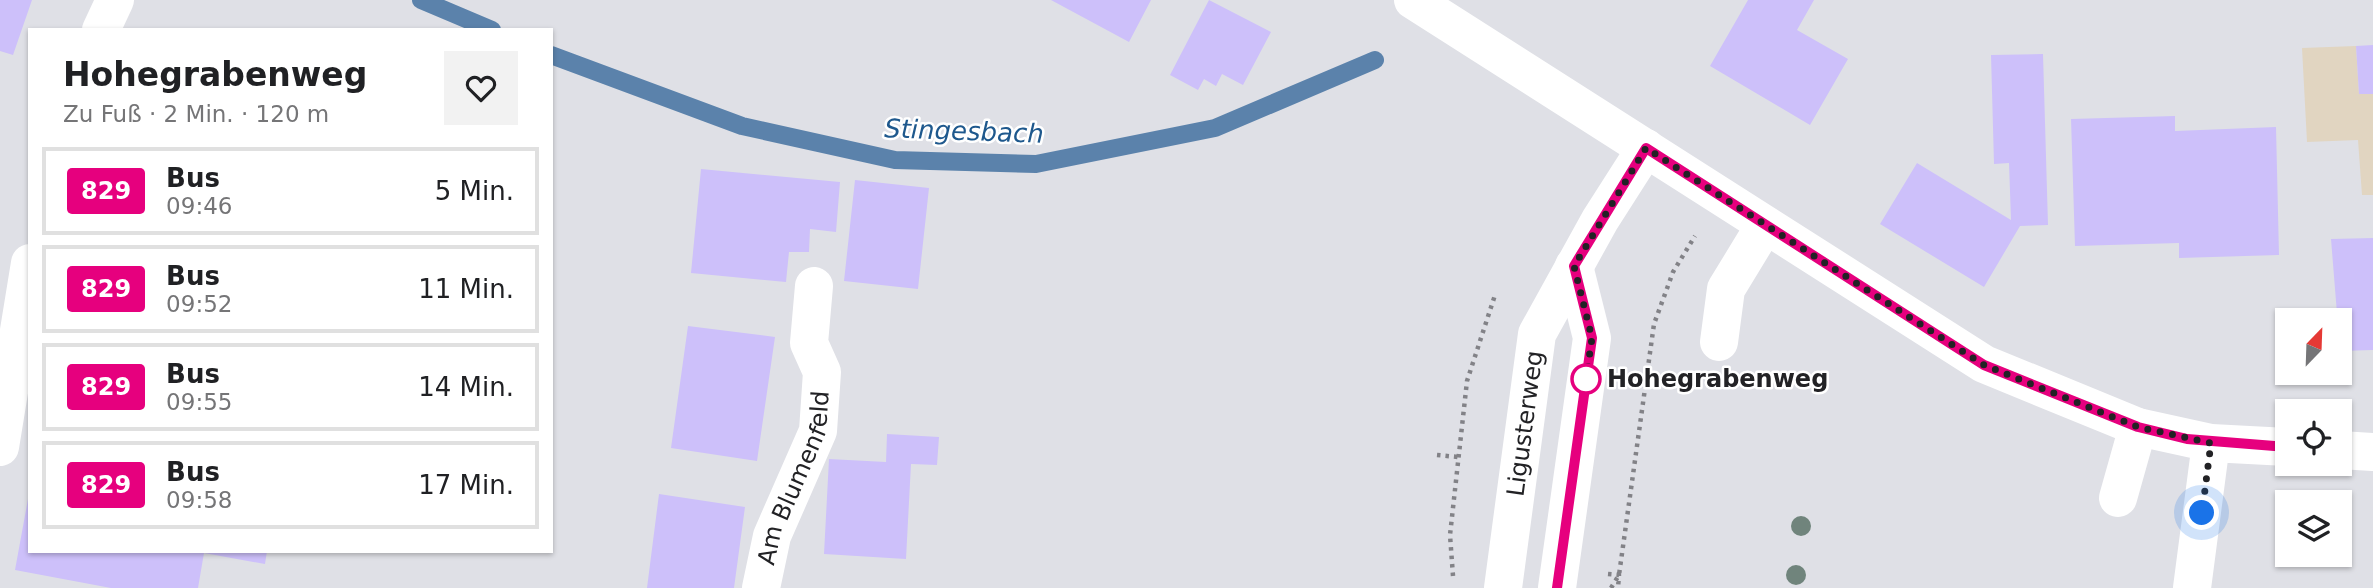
<!DOCTYPE html>
<html lang="de">
<head>
<meta charset="utf-8">
<style>
  :root { --surface:#fff; --page:#f2f2f2; --text:#202124; --muted:#757577; --line:#e0e0e0 }
  body { margin:0; font-family:"DejaVu Sans",sans-serif; background:var(--page); color:var(--text); height:100vh; display:flex; flex-direction:column; font-size:26px; white-space:nowrap }
  * { box-sizing:border-box; margin:0 }
  p { font-size:23px; color:var(--muted) }
  .icon { flex:none; width:38px; height:38px; fill:none; stroke:currentColor; stroke-width:2; stroke-linecap:round; stroke-linejoin:round }
  .map { position:relative; flex:1; overflow:hidden }
  .details { position:absolute; left:28px; top:28px; width:525px; height:525px; display:flex; flex-direction:column; background:var(--surface); border-radius:0px; box-shadow:0 2px 5px #0004 }
  .details>* { flex:none }
  .badge { padding:0 14px; border-radius:5px; font-size:24px; line-height:46px }
  .needle { width:46px; rotate:23deg }
  .tools { position:absolute; left:2275px; top:308px; display:grid; gap:14px }
  .tools a { display:grid; place-items:center; width:77px; height:77px; border-radius:0px; background:var(--surface); box-shadow:0 2px 5px #0004; font-size:35px }
  .you { position:absolute; width:35px; height:35px; margin:-18px; border:5px solid #fff; border-radius:50%; background:#1a73e8; box-shadow:0 0 0 10px #1a73e833 }
  .map>.badge { position:absolute; translate:-50% -50%; box-shadow:0 0 0 4px #fff }
  .round { display:grid; place-items:center; flex:none; width:74px; height:74px; border-radius:0px; background:var(--page) }
  .head { display:flex; align-items:center; justify-content:space-between; height:119px; padding:0 35px }
  h1 { font-size:33px; font-weight:700; line-height:52px }
  ul { padding:0; list-style:none }
  li { display:flex; align-items:center; gap:21px; height:88px; margin:0 14px 10px; padding:0 21px; border:4px solid var(--line); border-radius:0px }
  li div { flex:1 }
  li b { display:block; font-size:26px }
  li em { font-style:normal }
  li .badge { min-width:77px; font-weight:700; text-align:center }
  .map>svg:first-child { display:block }
  .industrial { fill:#e1d5c1 }
  .lines { fill:none; stroke-linecap:round; stroke-linejoin:round }
  .stream { stroke:#5b82ab; stroke-width:18 }
  .building { fill:#cdc0fa }
  .path { stroke:#828287; stroke-width:4.5; stroke-dasharray:3.5 5; stroke-linecap:butt }
  .minor { stroke:#fff; stroke-width:38 }
  .tree { fill:#70847c }
  .line-casing { stroke:#fff; stroke-width:16 }
  .line { stroke:#e6007e; stroke-width:10 }
  .walk { stroke:#222225; stroke-width:7; stroke-dasharray:0 12.6 }
  .stop-dot { fill:#fff; stroke:#e6007e; stroke-width:3.5 }
  .labels { text-anchor:middle; dominant-baseline:central; stroke-width:5; stroke-linejoin:round; paint-order:stroke }
  .stop-label { font-size:24px; font-weight:bold; fill:#222225; stroke:#fff; text-anchor:start }
  .street-label { font-size:24px; fill:#222225; stroke:#fff }
  .water-label { font-size:26px; font-style:italic; fill:#1e588d; stroke:#fff }
</style>
</head>
<body>
<div class="map">
<svg width="2373" height="588" viewBox="0 0 2373 588">
  <rect width="100%" height="100%" fill="#dfe0e6"/>
  <!-- industrial -->
  <path class="industrial" d="M 2356,46 L 2359,94 L 2373,94 L 2373,195 L 2362,195 L 2358,140 L 2307,142 L 2302,48 Z"/>
  <g class="lines">
    <!-- stream -->
    <path class="stream" d="M 421,0 L 492,30
      M 551,55 L 742,126 L 895,160 L 1036,164 L 1215,128 L 1375,60"/>
  </g>
  <!-- building -->
  <path class="building" d="M 0,0 L 32,0 L 13,55 L 0,51 Z
    M 1051,0 L 1151,0 L 1129,42 Z
    M 1209,0 L 1271,32 L 1243,85 L 1222,74 L 1216,86 L 1204,79 L 1198,90 L 1170,75 Z
    M 1748,0 L 1814,0 L 1797,30 L 1848,59 L 1810,125 L 1710,66 Z
    M 2373,45 L 2373,94 L 2359,94 L 2356,46 Z
    M 2043,54 L 2048,225 L 2020,226 L 1984,287 L 1880,224 L 1917,163 L 2011,220 L 2009,163 L 1994,164 L 1991,55 Z
    M 2175,116 L 2175,131 L 2276,127 L 2279,255 L 2179,258 L 2179,243 L 2075,246 L 2071,119 Z
    M 701,169 L 840,182 L 836,232 L 810,229 L 809,252 L 789,252 L 786,282 L 691,273 Z
    M 855,180 L 929,188 L 918,289 L 844,281 Z
    M 2373,238 L 2373,350 L 2340,351 L 2331,239 Z
    M 688,326 L 775,337 L 757,461 L 671,448 Z
    M 887,434 L 939,437 L 937,465 L 911,464 L 906,559 L 824,554 L 829,459 L 886,462 Z
    M 659,494 L 745,507 L 734,588 L 647,588 Z
    M 28,499 L 30,551 L 267,551 L 265,564 L 204,553 L 198,588 L 111,588 L 15,570 Z"/>
  <g class="lines">
    <!-- path -->
    <path class="path" d="M 1437,455 L 1458,457
      M 1608,574 L 1619,575 L 1618,588
      M 1453,576 L 1450,535 L 1467,381 L 1495,295
      M 1611,588 L 1619,575 L 1654,324 L 1673,272 L 1695,236"/>
    <!-- minor -->
    <g class="minor">
      <path d="M 1413,0 L 1984,364 L 2138,427 L 2211,443 L 2287,447"/>
      <path d="M 101,30 L 115,0"/>
      <path d="M 1719,342 L 1726,289 L 1765,225"/>
      <path d="M 0,447 L 30,263"/>
      <path d="M 2340,450 L 2373,452"/>
      <path d="M 2118,498 L 2138,427"/>
      <path id="s1" d="M 761,588 L 772,536 L 818,431 L 822,372 L 809,343 L 814,286"/>
      <path id="s2" d="M 1503,588 L 1537,334 L 1600,220 L 1646,148"/>
      <path d="M 1557,588 L 1592,338 L 1574,266"/>
      <path d="M 2192,588 L 2211,443"/>
    </g>
  </g>
  <!-- trees -->
  <g class="tree">
    <circle cx="1801" cy="526" r="10"/>
    <circle cx="1796" cy="575" r="10"/>
  </g>
  <g class="lines">
    <!-- line casing -->
    <g class="line-casing">
      <path id="line" d="M 1557,588 L 1592,338 L 1574,266 L 1646,148 L 1984,365 L 2138,427 L 2187,439 L 2287,447"/>
    </g>
    <!-- line -->
    <use href="#line" class="line"/>
    <!-- walk -->
    <path class="walk" d="M 1586,379 L 1592,338 L 1574,266 L 1646,148 L 1984,365 L 2138,427 L 2211,443 L 2202,513"/>
  </g>
  <!-- markers -->
  <circle class="stop-dot" cx="1586" cy="379" r="14"/>
  <g class="labels">
    <!-- stop labels -->
    <g class="stop-label">
      <text x="1607" y="379">Hohegrabenweg</text>
    </g>
    <!-- street labels -->
    <g class="street-label">
      <text stroke="none"><textPath href="#s2" startOffset="166">Ligusterweg</textPath></text>
      <text stroke="none"><textPath href="#s1" startOffset="116">Am Blumenfeld</textPath></text>
    </g>
    <!-- water labels -->
    <g class="water-label">
      <text transform="translate(964 131) rotate(2)">Stingesbach</text>
    </g>
  </g>
</svg>
<div class="tools">
<a><svg class="needle" viewBox="-14 -14 28 28"><path d="M0-13l5 13h-10z" fill="#e53935"/><path d="M0 13l5-13h-10z" fill="#757577"/></svg></a>
<a><svg class="icon" aria-label="locate" viewBox="0 0 24 24"><circle cx="12" cy="12" r="6"/><path d="M12 2v4M12 18v4M2 12h4M18 12h4"/></svg></a>
<a><svg class="icon" aria-label="layers" viewBox="0 0 24 24"><path d="M12 4l9 5-9 5-9-5zM3 14l9 5 9-5"/></svg></a>
</div>
<div class="you" style="left:2202px;top:513px"></div>
<section class="details">
<div class="head"><div><h1>Hohegrabenweg</h1><p>Zu Fuß · 2 Min. · 120 m</p></div><a class="round"><svg class="icon" aria-label="heart" viewBox="0 0 24 24"><path d="M12 20l-8-8c-3-5 5-10 8-4 3-6 11-1 8 4z"/></svg></a></div>
<ul>
<li><span class="badge" style="background:#e6007e;color:#fff">829</span><div><b>Bus</b><p>09:46</p></div><em>5 Min.</em></li>
<li><span class="badge" style="background:#e6007e;color:#fff">829</span><div><b>Bus</b><p>09:52</p></div><em>11 Min.</em></li>
<li><span class="badge" style="background:#e6007e;color:#fff">829</span><div><b>Bus</b><p>09:55</p></div><em>14 Min.</em></li>
<li><span class="badge" style="background:#e6007e;color:#fff">829</span><div><b>Bus</b><p>09:58</p></div><em>17 Min.</em></li>
</ul>
</section>
</div>
</body>
</html>
